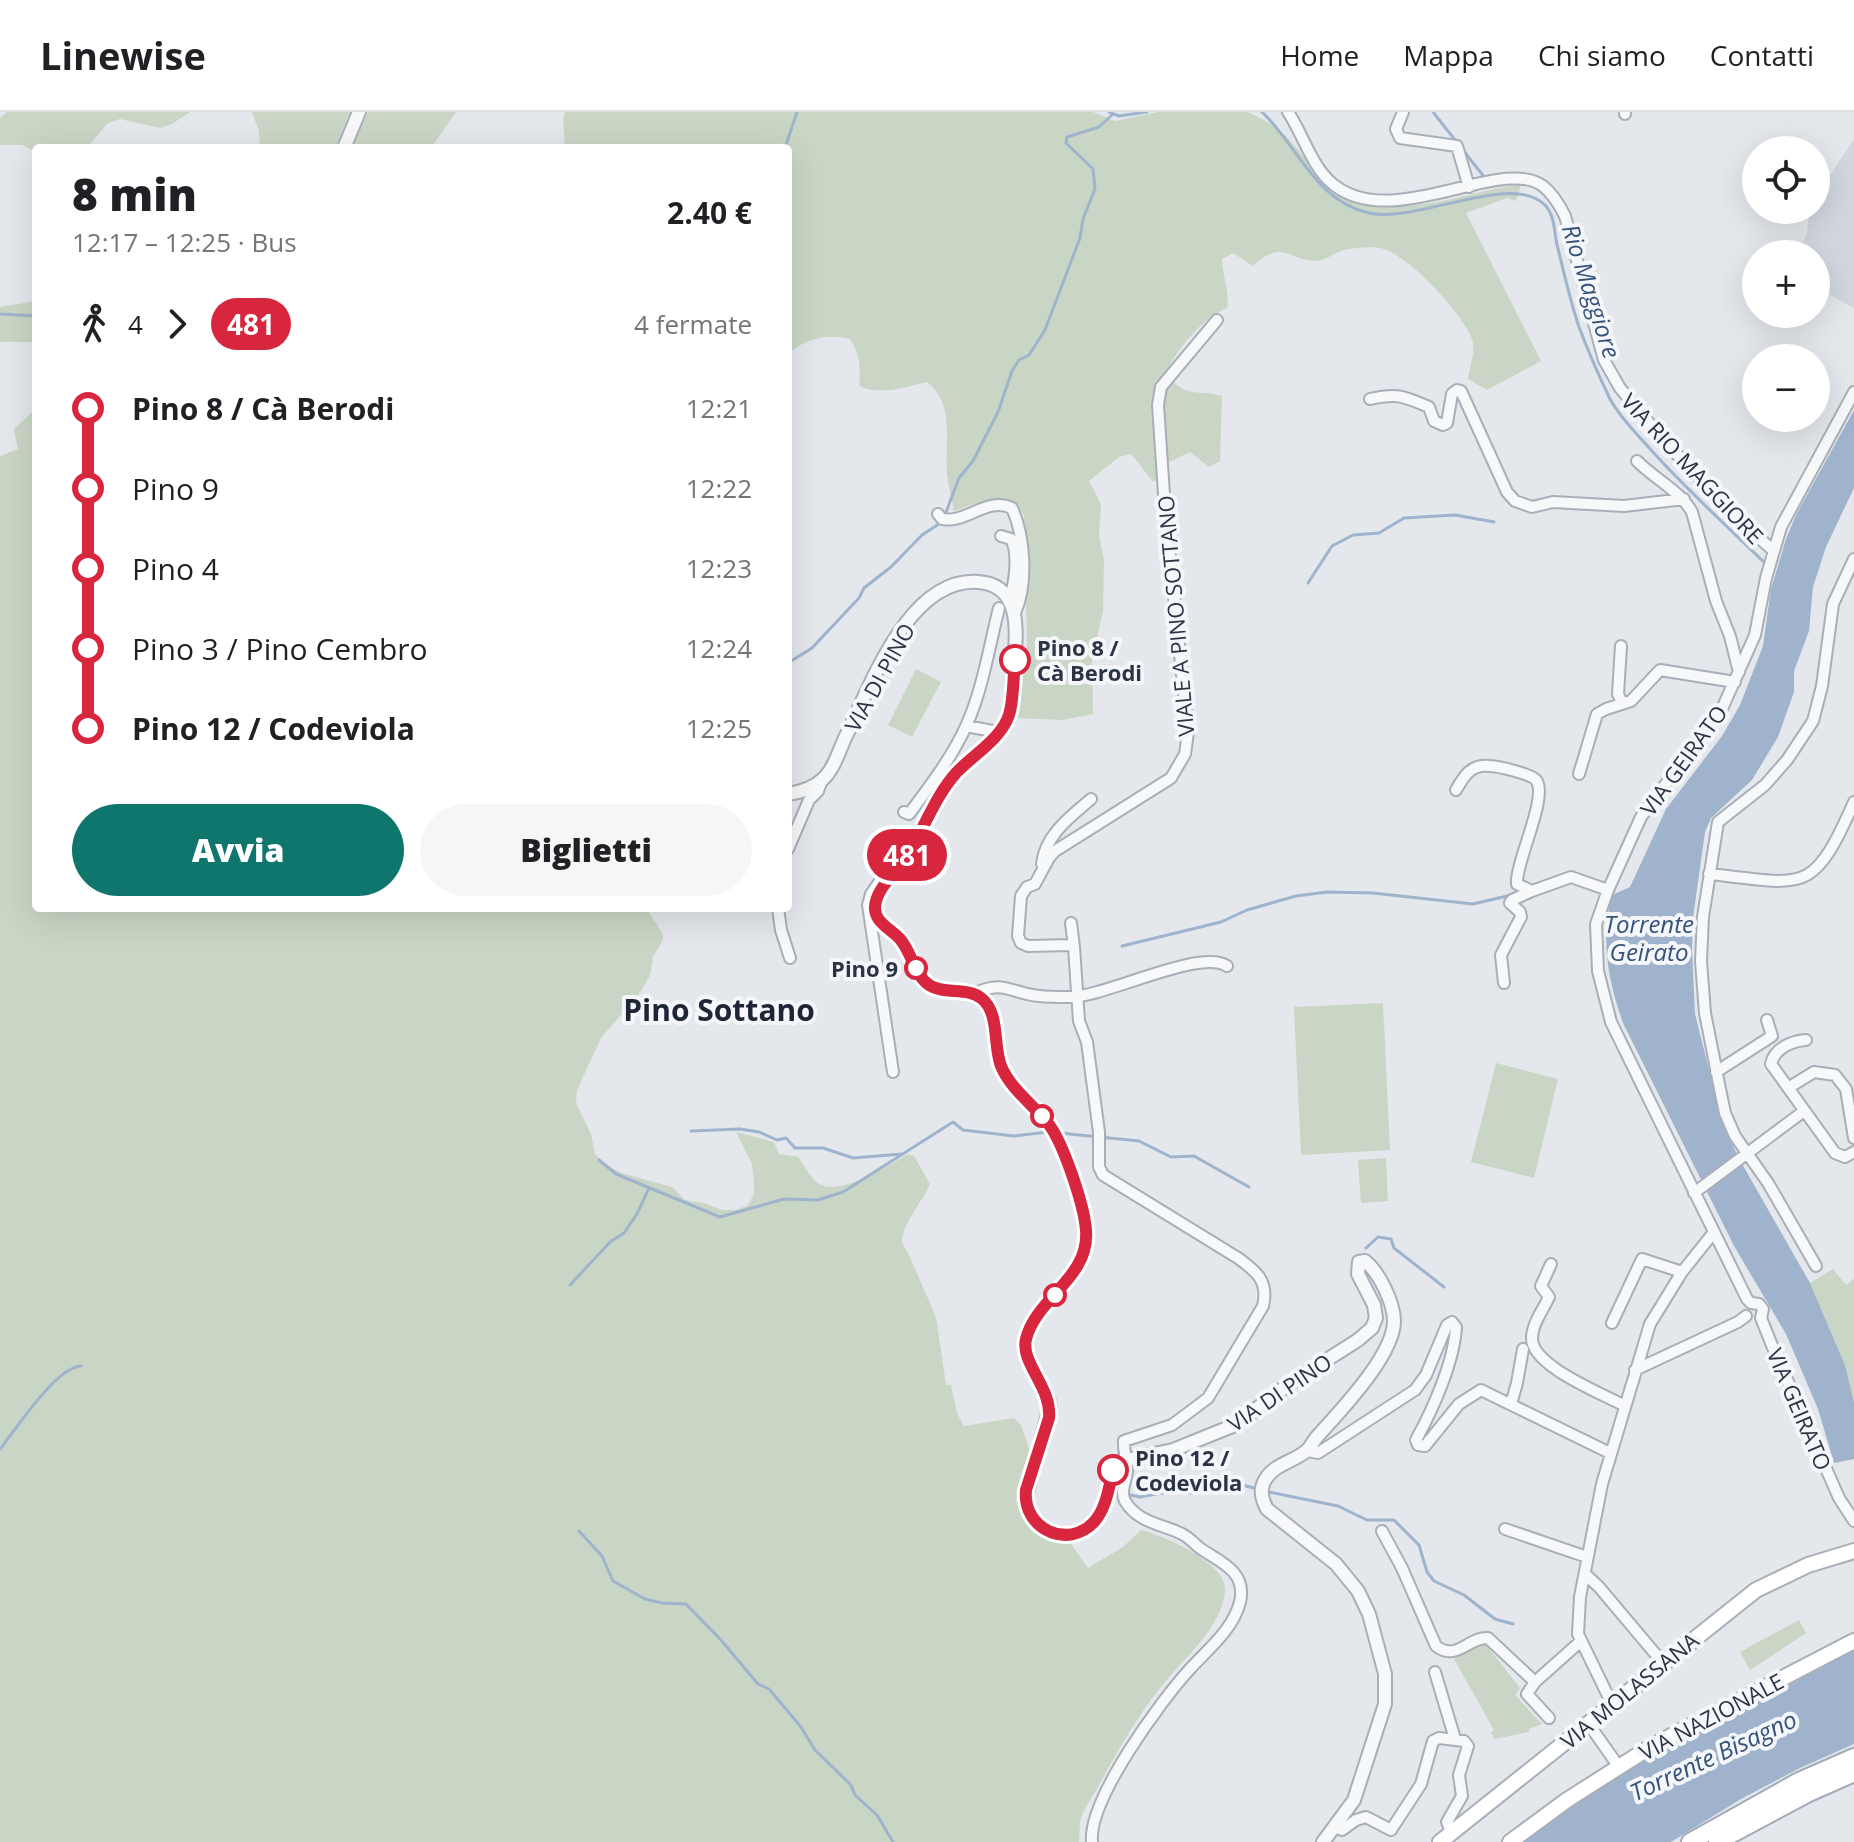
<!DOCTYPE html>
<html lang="it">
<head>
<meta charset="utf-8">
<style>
  :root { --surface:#fff; --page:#f6f6f6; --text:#202124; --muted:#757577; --line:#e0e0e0; --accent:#0f766e }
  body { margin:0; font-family:"Open Sans",sans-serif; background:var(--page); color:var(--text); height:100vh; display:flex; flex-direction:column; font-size:30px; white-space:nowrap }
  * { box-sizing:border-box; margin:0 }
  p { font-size:26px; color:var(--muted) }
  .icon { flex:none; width:44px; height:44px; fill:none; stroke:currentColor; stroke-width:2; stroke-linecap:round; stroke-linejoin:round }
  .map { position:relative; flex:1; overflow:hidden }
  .sheet { position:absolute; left:32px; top:32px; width:760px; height:768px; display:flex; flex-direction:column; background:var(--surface); border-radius:8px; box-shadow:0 8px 32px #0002 }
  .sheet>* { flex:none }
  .badge { padding:0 16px; border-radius:26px; font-size:28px; line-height:52px }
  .fabs { position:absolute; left:1742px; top:24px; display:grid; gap:16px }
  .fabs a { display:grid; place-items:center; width:88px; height:88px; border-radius:50%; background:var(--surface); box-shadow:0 8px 32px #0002; font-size:40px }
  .map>.badge { position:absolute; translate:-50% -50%; box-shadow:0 0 0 4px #fff }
  .legs { display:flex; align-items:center; gap:12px; height:88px; padding:0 40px; font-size:26px }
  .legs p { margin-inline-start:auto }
  .head { display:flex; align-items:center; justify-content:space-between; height:136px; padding:0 40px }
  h1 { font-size:44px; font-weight:800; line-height:60px }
  .primary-button { display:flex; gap:16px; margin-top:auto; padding:16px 40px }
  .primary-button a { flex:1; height:92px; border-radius:48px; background:var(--accent); color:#fff; font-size:32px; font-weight:800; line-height:92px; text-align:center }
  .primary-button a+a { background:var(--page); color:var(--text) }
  ul { padding:0 40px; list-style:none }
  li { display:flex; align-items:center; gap:28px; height:80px; font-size:30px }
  li i { display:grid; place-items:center; width:12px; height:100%; margin:0 10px; background:currentColor }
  li i::after { content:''; width:20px; height:20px; margin:-10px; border:6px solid; border-radius:50%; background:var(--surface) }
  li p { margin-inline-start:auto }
  li:first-child i { background:linear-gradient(#0000 50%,currentColor 0) }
  li:last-child i { background:linear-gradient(currentColor 50%,#0000 0) }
  header { display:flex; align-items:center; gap:48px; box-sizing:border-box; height:112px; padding:0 40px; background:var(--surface); border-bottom:2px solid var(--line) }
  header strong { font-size:38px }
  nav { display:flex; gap:44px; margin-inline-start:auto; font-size:28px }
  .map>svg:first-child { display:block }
  .built { fill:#d2d6de }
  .green { fill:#c9d6c5 }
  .water { fill:#9fb4cc }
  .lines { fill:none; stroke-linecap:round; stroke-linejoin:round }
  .stream { stroke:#9fb4cc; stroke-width:3 }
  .minor-casing { stroke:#a9aeb7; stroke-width:14 }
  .tertiary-casing { stroke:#a9aeb7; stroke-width:16 }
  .secondary-casing { stroke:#a9aeb7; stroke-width:18 }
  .primary-casing { stroke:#a3abb8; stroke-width:20 }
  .minor { stroke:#f7f8fa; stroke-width:10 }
  .tertiary { stroke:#f7f8fa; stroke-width:12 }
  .secondary { stroke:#fff; stroke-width:14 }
  .primary { stroke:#fff; stroke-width:16 }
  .line-1-casing { stroke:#fff; stroke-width:18 }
  .line-1 { stroke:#d7263d; stroke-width:12 }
  .stop-1-dot { fill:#fff; stroke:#d7263d; stroke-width:4 }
  .labels { text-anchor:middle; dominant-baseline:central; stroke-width:8; stroke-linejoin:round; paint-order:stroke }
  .street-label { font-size:22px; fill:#2b3445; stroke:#f4f6f9 }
  .stop-label { font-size:22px; font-weight:bold; fill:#2b3445; stroke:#f4f6f9; text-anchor:start }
  .water-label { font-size:24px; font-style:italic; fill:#34527a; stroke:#f4f6f9 }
  .district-label { font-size:30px; font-weight:bold; fill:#1d2536; stroke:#f4f6f9 }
</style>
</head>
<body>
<header>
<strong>Linewise</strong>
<nav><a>Home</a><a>Mappa</a><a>Chi siamo</a><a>Contatti</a></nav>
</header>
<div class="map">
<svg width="1854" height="1730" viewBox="0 0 1854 1730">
  <rect width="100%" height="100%" fill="#e4e7ec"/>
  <!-- built -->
  <path class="built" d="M 1854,27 L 1854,196 L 1816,175 L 1816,142 L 1809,142 L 1800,135 L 1807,122 L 1809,98 L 1816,98 L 1816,85 Z"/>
  <!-- green -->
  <path class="green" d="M 7,0 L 190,0 L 172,12 L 160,16 L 120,7 L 108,11 L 87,36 L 36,36 L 36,40 L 22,33 L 0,33 L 0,6 Z
    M 252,0 L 350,0 L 335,36 L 260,36 L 259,19 Z
    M 368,0 L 456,0 L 431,36 L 351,36 Z
    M 565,0 L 1093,0 L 1115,9 L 1158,0 L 1247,0 C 1287,16 1298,38 1323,70 C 1359,118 1459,84 1508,74 L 1521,73 L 1516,89 L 1507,86 L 1466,101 L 1541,249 L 1487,278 L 1468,267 C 1469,257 1475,242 1473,231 C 1468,206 1406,140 1380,136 C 1371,134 1353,136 1344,138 C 1336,140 1329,146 1321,148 C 1291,154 1286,123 1253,154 L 1233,141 L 1222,147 C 1222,164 1230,179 1227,196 C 1201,207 1179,235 1167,259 C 1180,287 1198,277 1222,284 L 1220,349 L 1209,355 L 1190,340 L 1167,351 L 1158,368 L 1153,369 C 1143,360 1141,350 1130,342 L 1119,345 L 1089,369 L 1101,392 L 1099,423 L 1104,449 L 1103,499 L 1092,549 L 1093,602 L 1062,608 L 1016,606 L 1027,532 L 1024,404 C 1009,375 979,391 954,399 C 952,387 948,374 947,361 C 944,328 956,294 927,270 C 905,275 880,284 859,274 C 861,257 860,241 850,227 C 827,221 806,227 788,241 L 788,36 L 564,36 C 566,23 561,13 565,0 Z
    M 36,189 L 36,230 L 0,230 L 0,195 Z
    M 36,296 L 36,796 L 633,796 L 648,799 L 663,822 L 663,828 L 653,845 L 650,863 L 640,881 L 601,926 L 577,978 L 576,991 L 591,1022 L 595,1042 L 604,1051 L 621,1061 L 672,1075 L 685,1088 L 704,1091 L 722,1098 L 736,1098 L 748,1093 L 754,1082 L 754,1070 L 752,1052 L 736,1020 L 774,1030 L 779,1042 L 798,1045 C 804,1052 810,1066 818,1071 C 838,1086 889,1053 908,1042 L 914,1044 L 930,1072 C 922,1091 902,1111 902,1131 L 909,1143 L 936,1205 L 946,1273 L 951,1273 L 957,1301 L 964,1314 L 1014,1306 L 1021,1313 L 1031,1342 L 1016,1388 L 1021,1403 L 1032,1418 L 1044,1425 L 1068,1428 L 1088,1456 L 1123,1435 L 1141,1418 C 1164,1424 1228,1451 1225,1479 C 1222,1515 1186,1544 1165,1570 C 1139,1601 1118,1638 1099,1673 C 1093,1684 1085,1695 1081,1706 C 1079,1713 1080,1722 1079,1730 L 0,1730 L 0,344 L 18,337 L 14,317 Z
    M 916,557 L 941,570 L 912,625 L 888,613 Z
    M 1383,891 L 1390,1038 L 1301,1043 L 1294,895 Z
    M 1496,951 L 1558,967 L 1534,1066 L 1471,1050 Z
    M 1386,1046 L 1388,1089 L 1361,1091 L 1358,1048 Z
    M 1833,1157 L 1846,1173 L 1854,1167 L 1854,1290 L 1845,1253 L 1810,1171 Z
    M 1799,1508 L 1806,1521 L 1750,1558 L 1740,1540 Z
    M 1484,1530 L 1520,1576 L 1515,1583 L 1542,1612 L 1529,1617 L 1529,1620 L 1495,1627 L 1491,1621 L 1494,1618 L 1454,1547 Z"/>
  <!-- water -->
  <path class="water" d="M 1854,298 L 1854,376 L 1826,435 L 1813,475 L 1809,519 L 1794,559 L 1794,580 L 1778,625 L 1752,668 L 1711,706 L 1705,720 L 1693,806 L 1692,837 L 1695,902 L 1721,1005 L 1737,1043 L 1810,1171 L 1845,1253 L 1854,1290 L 1854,1347 L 1834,1351 L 1818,1297 L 1786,1222 L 1734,1134 L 1623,911 C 1608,868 1600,827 1612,783 L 1630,775 L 1666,697 L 1722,624 L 1740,593 L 1763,534 L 1771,477 L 1786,427 L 1796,403 Z
    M 1854,1538 L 1854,1632 L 1800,1656 L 1741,1687 L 1671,1730 L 1525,1730 L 1576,1690 L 1661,1637 L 1728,1606 Z"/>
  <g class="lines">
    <!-- stream -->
    <path class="stream" d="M 1109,0 L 1119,4 L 1147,0
      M 1262,0 C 1298,34 1315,89 1369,101 C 1416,112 1512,59 1545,93 C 1555,104 1554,119 1557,133 C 1564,160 1570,189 1579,215 C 1588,239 1599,264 1610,287 C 1620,306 1638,323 1652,339 C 1688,379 1729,416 1768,454
      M 1433,0 L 1485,66
      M 785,36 L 797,0
      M 0,202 L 36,204
      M 945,403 L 959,366 L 973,349 L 998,300 L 1012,259 L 1019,248 L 1029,243 L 1045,218 L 1080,126 L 1083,107 L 1095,77 L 1093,57 L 1066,31 L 1067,25 L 1099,15 L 1113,2
      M 1308,471 L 1332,434 L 1353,423 L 1379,421 L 1404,406 L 1455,403 L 1494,410
      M 788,551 L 812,536 L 859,486 L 864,476 L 891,455 L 922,423 L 942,410
      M 1122,834 L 1221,810 L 1247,798 L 1296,784 L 1327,780 L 1373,781 L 1473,792 L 1516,782
      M 691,1019 L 740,1017 L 759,1020 L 777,1028 L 786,1026 L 795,1036 L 823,1036 L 853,1046 L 902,1042
      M 1060,1021 L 1139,1029 L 1171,1045 L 1194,1044 L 1249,1075
      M 599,1048 L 616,1062 L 720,1105 L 784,1087 L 818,1088 L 843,1080 L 953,1010 L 963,1018 L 1014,1024 L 1049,1020
      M 1366,1136 L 1378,1125 L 1391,1127 L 1394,1136 L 1444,1175
      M 570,1173 L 610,1130 L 624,1121 L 637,1102 L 649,1076
      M 0,1337 C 17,1316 56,1255 81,1254
      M 1264,1379 L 1338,1394 L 1367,1408 L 1394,1408 L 1419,1433 L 1427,1460 L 1434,1469 L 1464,1483 L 1495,1507 L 1513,1512
      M 1125,1382 L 1140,1385 L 1172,1379 L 1191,1381 L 1214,1377 L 1221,1378 L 1239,1372 L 1257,1377
      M 579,1419 L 602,1444 L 613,1469 L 645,1487 L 662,1491 L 686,1492 L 721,1528 L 758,1572 L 769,1577 L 801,1615 L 815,1638 L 851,1673 L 855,1683 L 877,1703 L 893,1730"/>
    <!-- minor casing -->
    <g class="minor-casing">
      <path id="minor" d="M 1288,0 C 1303,22 1312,56 1334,73 C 1394,120 1501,43 1543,74 C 1553,82 1560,94 1565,104 L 1604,248 L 1620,276 L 1660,324 L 1736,406 L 1774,439
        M 1403,0 L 1396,17 L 1400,26 L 1457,34 L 1469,75
        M 1625,0 L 1625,2
        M 1854,280 L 1781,415 L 1766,466 L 1755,523 L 1721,599 L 1641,705 L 1608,778 L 1596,812 L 1598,859 L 1611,910 L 1747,1187 L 1751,1191 L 1759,1192 L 1763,1197 L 1761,1206 L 1771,1231 L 1839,1386 L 1854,1409
        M 1370,287 C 1398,281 1403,284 1429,295 L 1434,309 L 1443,313 L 1447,311 L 1452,282 L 1457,278 L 1461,279 L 1507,380 L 1515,389 L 1532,395 L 1553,390 L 1624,394 L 1684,387
        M 1637,349 C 1655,367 1680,379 1692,400 L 1716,489 L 1730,524 L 1739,560
        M 938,402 L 942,407 C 966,412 987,384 1012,396 C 1025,425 1028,472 1015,501
        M 1001,424 L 1011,427 C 1019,441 1015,472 1009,488
        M 1621,534 L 1618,582 L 1622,591
        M 966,614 L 998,620
        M 1579,662 L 1597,602 L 1606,597 L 1631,589 L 1660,558 L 1735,570
        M 1456,678 C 1464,664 1471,652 1489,654 C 1498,654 1531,662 1536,668 C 1549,684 1515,751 1517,772 L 1532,779 L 1571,765 L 1608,778
        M 904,700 L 909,702 C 930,674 953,644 967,612 C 983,576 989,535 999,496
        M 788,737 L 809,688 L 818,679 L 822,668
        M 1042,752 C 1045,723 1071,704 1091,687
        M 1709,762 C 1805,772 1812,785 1854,690
        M 887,770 L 880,769 L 871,782 L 868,793 L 893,960
        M 778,796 L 781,818 L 790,846
        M 1071,811 L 1074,835
        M 1504,871 L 1501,843 L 1521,805 L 1520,800 L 1510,791 L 1512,788 L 1532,779
        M 973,882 C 1005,867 1009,881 1039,884 C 1049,885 1060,885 1070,885 C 1105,885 1200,836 1227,854
        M 1806,928 C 1791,929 1774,937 1771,952 L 1835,1041 L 1845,1045 L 1854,1040
        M 1716,960 L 1772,924 L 1767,908
        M 1788,976 L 1814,960 L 1835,963 L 1846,977 L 1854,1026
        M 1694,1081 L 1804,999
        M 1551,1152 L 1541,1174 L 1549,1185 C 1543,1198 1532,1212 1532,1226 C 1531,1254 1603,1282 1625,1294
        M 1816,1154 L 1768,1071 L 1735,1024 L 1725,1001 L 1720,977 L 1705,901 L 1701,849 L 1703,805 L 1718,710 L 1765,673 L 1787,648 L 1813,609 L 1822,574 L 1833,492 L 1854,447
        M 1612,1211 L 1642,1147 L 1682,1160
        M 1635,1258 L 1738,1210 L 1746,1204
        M 1511,1292 L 1517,1271 L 1523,1237
        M 1308,1339 L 1318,1341 L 1415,1278 L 1426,1263 L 1447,1213 L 1452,1210 L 1456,1215 C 1454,1250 1433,1297 1416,1328 L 1418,1333 L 1425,1334 L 1459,1292 L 1481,1278 L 1610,1341
        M 1505,1417 L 1587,1445
        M 1382,1419 L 1402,1456 L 1436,1534 C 1457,1550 1468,1525 1488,1526 L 1535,1570
        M 1585,1462 L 1599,1475 L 1663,1551
        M 1435,1560 L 1455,1627
        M 1612,1592 L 1578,1522 L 1580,1485 L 1602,1372 L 1650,1212 L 1682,1160 L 1714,1120
        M 1549,1606 L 1527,1582 L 1535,1570 L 1581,1529
        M 1588,1611 L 1619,1655
        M 1335,1715 L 1342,1718 L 1356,1708 L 1366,1705 L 1391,1718 L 1421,1672 L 1433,1629 L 1439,1626 L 1464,1629 L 1468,1634 L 1459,1663 L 1462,1684 L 1447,1710 L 1451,1720
        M 1092,1730 C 1088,1688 1160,1590 1189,1558 C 1207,1538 1233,1518 1240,1490 C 1247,1460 1221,1450 1201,1437 C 1194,1432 1189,1425 1182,1422 C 1162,1412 1138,1411 1125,1389 C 1120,1379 1126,1370 1127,1359 C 1128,1349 1123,1340 1124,1329 L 1172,1313 L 1208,1286 L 1263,1194 C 1269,1169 1256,1159 1238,1146 L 1103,1063 L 1099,1055 L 1099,1020 L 1087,930 L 1079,909 L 1074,835 L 1070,833 L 1028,834 L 1021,831 L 1018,824 L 1021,784 L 1027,775 L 1035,772 L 1049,746 L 1055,739 L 1171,666 L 1185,642 L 1188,620 L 1165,397 L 1158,293 L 1161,275 L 1217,208"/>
    </g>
    <!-- tertiary casing -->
    <g class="tertiary-casing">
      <path id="tertiary" d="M 344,36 L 359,0
        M 788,682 C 801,680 814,676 823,667 C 834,657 839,639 845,626 C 870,576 908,465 978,470 C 1025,473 1016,527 1013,560 C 1012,574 1013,593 1007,606 C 997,628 975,642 959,658 C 934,684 924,720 904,748 C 895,762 878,774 875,792 C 872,809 890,816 900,827 C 911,840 913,861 927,871 C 948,886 979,872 990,899 C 998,920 994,942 1005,962 C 1015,981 1035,995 1049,1012 C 1063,1029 1087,1100 1086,1123 C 1085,1170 1030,1193 1025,1229 C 1022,1252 1047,1272 1050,1295 L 1025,1388 C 1031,1420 1071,1435 1094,1410 C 1107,1397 1110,1374 1113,1356 L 1117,1350 L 1173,1338 L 1235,1313 L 1292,1270 L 1358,1228 L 1372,1216 L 1376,1206 L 1374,1193 L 1358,1162 L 1359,1150 L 1365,1149 C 1379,1160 1394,1191 1394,1209 C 1394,1244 1338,1301 1316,1326 C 1312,1331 1310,1337 1305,1340 C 1292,1350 1273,1353 1265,1368 C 1259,1378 1262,1388 1267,1397 L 1336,1452 L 1358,1479 L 1369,1502 L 1385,1562 L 1385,1592 L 1354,1688 L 1323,1730"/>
    </g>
    <!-- secondary casing -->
    <g class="secondary-casing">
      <path id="secondary" d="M 1440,1730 L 1756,1478 L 1808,1453 L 1854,1439
        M 1510,1730 L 1567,1688 L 1652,1634 L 1854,1529"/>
    </g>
    <!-- primary casing -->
    <g class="primary-casing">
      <path id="primary" d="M 1690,1730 L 1799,1669 L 1854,1645
        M 1717,1730 L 1809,1681 L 1854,1661"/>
    </g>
    <!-- minor -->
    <use href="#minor" class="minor"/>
    <!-- tertiary -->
    <use href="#tertiary" class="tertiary"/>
    <!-- secondary -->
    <use href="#secondary" class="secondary"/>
    <!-- primary -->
    <use href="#primary" class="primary"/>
  </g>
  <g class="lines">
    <!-- line-1 casing -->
    <g class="line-1-casing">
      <path id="line-1" d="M 1015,548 C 1013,565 1014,587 1009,603 C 1001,627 973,643 956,661 C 933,687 923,721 903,749 C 894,763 876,777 875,795 C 874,810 891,817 900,827 C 912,841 914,862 929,873 C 944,883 967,875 981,886 C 1000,900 993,934 1001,954 C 1010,976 1032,992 1047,1010 C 1063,1029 1084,1093 1086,1118 C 1090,1166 1036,1186 1026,1227 C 1020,1251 1052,1275 1049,1306 L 1026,1378 C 1022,1417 1068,1438 1094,1410 C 1106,1397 1109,1375 1113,1358"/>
    </g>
    <!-- line-1 -->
    <use href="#line-1" class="line-1"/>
  </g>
  <!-- markers -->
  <g class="stop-1-dot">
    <circle cx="1015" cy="548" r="14"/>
    <circle cx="916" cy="856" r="10"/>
    <circle cx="1042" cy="1004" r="10"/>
    <circle cx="1055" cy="1183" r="10"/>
    <circle cx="1113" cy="1358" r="14"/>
  </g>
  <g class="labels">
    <!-- street labels -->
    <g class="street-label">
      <text transform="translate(1693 356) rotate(47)">VIA RIO MAGGIORE</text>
      <text transform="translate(1175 504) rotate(-95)">VIALE A PINO SOTTANO</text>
      <text transform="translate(879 565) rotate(-61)">VIA DI PINO</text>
      <text transform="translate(1683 648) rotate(-54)">VIA GEIRATO</text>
      <text transform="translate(1279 1280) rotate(-34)">VIA DI PINO</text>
      <text transform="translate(1800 1297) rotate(67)">VIA GEIRATO</text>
      <text transform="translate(1629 1578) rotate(-39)">VIA MOLASSANA</text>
      <text transform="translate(1711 1604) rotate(-28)">VIA NAZIONALE</text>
    </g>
    <!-- stop labels -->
    <g class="stop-label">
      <text x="1037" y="535">Pino 8 /<tspan x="1037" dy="25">Cà Berodi</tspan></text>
      <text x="898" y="856" text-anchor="end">Pino 9</text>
      <text x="1135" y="1345">Pino 12 /<tspan x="1135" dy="25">Codeviola</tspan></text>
    </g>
    <!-- water labels -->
    <g class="water-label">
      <text transform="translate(1592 179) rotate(72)">Rio Maggiore</text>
      <text x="1649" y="811">Torrente<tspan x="1649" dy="28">Geirato</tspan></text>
      <text transform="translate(1713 1643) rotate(-25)">Torrente Bisagno</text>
    </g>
    <!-- district labels -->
    <g class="district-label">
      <text x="719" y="897">Pino Sottano</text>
    </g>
  </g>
</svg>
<div class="fabs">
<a><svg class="icon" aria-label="locate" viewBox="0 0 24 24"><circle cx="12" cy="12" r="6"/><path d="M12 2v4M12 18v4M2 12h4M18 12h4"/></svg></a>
<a>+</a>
<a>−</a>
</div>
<b class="badge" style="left:907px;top:743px;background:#d7263d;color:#fff">481</b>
<section class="sheet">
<div class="head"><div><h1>8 min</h1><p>12:17 – 12:25 · Bus</p></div><b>2.40 €</b></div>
<div class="legs"><svg class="icon" aria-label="walk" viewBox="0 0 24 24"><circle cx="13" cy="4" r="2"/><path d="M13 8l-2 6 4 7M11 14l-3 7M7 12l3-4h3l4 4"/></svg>4<svg class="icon" aria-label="forward" viewBox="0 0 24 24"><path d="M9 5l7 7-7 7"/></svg><b class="badge" style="background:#d7263d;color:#fff">481</b><p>4 fermate</p></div>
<ul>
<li><i style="color:#d7263d"></i><b>Pino 8 / Cà Berodi</b><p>12:21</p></li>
<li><i style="color:#d7263d"></i><span>Pino 9</span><p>12:22</p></li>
<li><i style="color:#d7263d"></i><span>Pino 4</span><p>12:23</p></li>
<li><i style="color:#d7263d"></i><span>Pino 3 / Pino Cembro</span><p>12:24</p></li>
<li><i style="color:#d7263d"></i><b>Pino 12 / Codeviola</b><p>12:25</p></li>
</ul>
<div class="primary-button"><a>Avvia</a><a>Biglietti</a></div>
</section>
</div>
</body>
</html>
